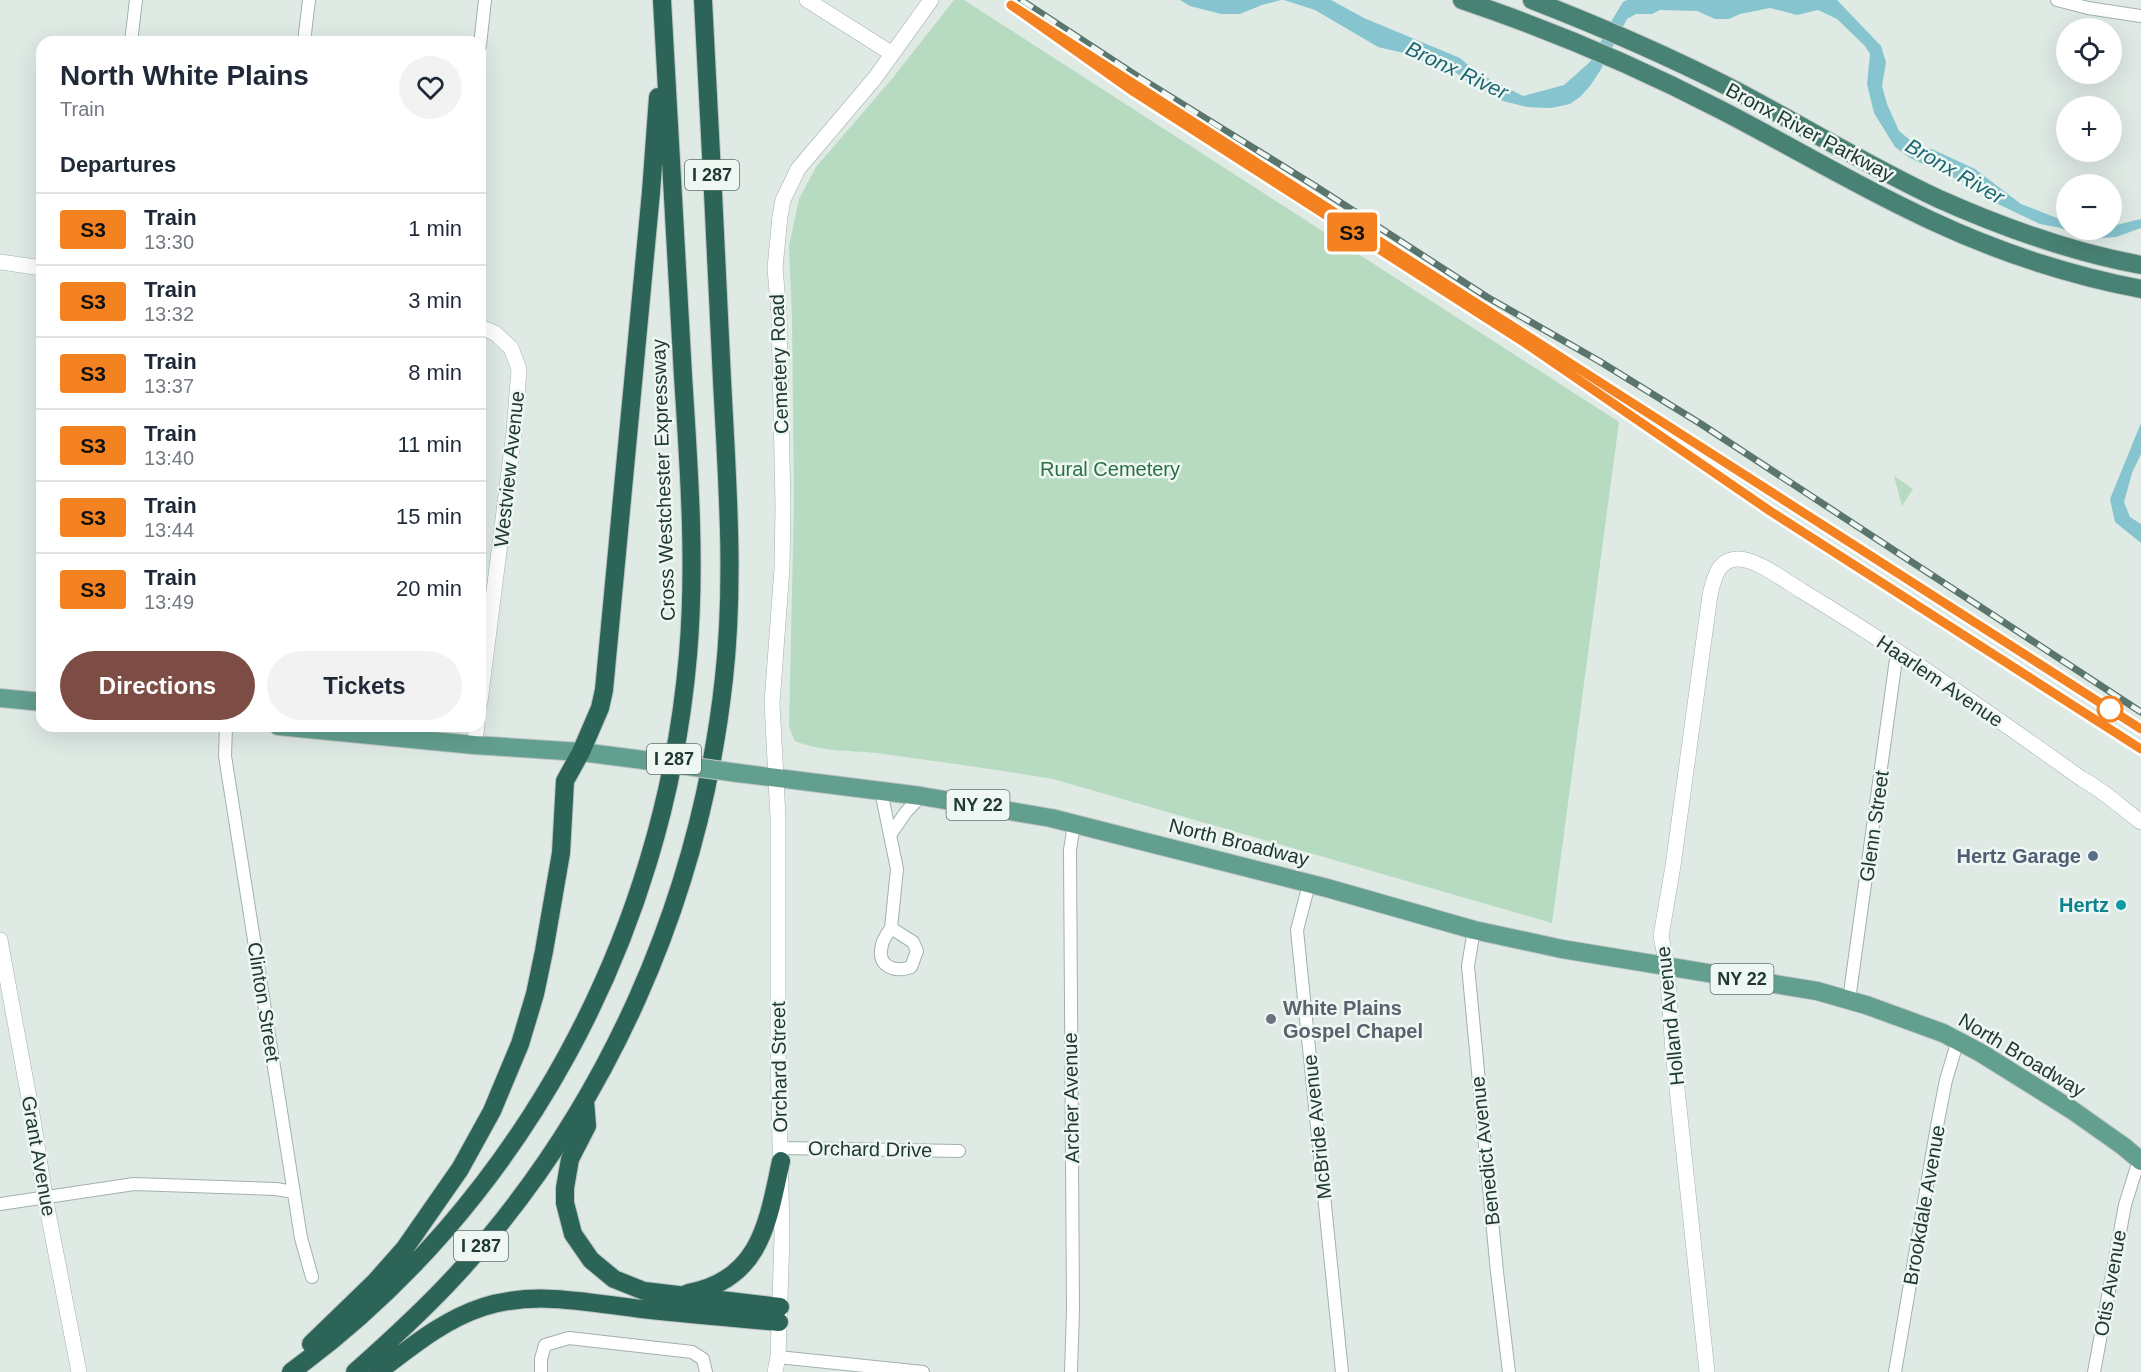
<!DOCTYPE html>
<html lang="en">
<head>
<meta charset="utf-8">
<style>
  :root { --surface:#fff; --page:#f2f2f3; --text:#1f2937; --muted:#747a83; --line:#e0e1e3; --accent:#7d4d45 }
  body { margin:0; font-family:Helvetica,sans-serif; background:var(--page); color:var(--text); height:100vh; display:flex; flex-direction:column; font-size:22px; white-space:nowrap }
  * { box-sizing:border-box; margin:0 }
  p { font-size:20px; color:var(--muted) }
  .icon { flex:none; width:33px; height:33px; fill:none; stroke:currentColor; stroke-width:2; stroke-linecap:round; stroke-linejoin:round }
  .map { position:relative; flex:1; overflow:hidden }
  .side { position:absolute; left:36px; top:36px; width:450px; height:696px; display:flex; flex-direction:column; background:var(--surface); border-radius:18px; box-shadow:0 6px 24px #0002 }
  .side>* { flex:none }
  .badge { padding:0 12px; border-radius:4px; font-size:21px; line-height:39px }
  .buttons { position:absolute; left:2056px; top:18px; display:grid; gap:12px }
  .buttons a { display:grid; place-items:center; width:66px; height:66px; border-radius:50%; background:var(--surface); box-shadow:0 6px 24px #0002; font-size:30px }
  .map>.badge { position:absolute; translate:-50% -50%; box-shadow:0 0 0 3px #fff }
  h2 { padding:0 24px; font-size:22px; line-height:54px }
  .round { display:grid; place-items:center; flex:none; width:63px; height:63px; border-radius:32px; background:var(--page) }
  .summary { display:flex; align-items:center; justify-content:space-between; height:102px; padding:0 24px }
  h1 { font-size:28px; font-weight:600; line-height:45px }
  .primary-button { display:flex; gap:12px; margin-top:auto; padding:12px 24px }
  .primary-button a { flex:1; height:69px; border-radius:36px; background:var(--accent); color:#fff; font-size:24px; font-weight:600; line-height:69px; text-align:center }
  .primary-button a+a { background:var(--page); color:var(--text) }
  ul { padding:0; list-style:none }
  li { display:flex; align-items:center; gap:18px; height:72px; padding:0 24px; border-top:2px solid var(--line) }
  li div { flex:1 }
  li b { display:block; font-size:22px }
  li em { font-style:normal }
  li .badge { min-width:66px; font-weight:700; text-align:center }
  .map>svg:first-child { display:block }
  .green { fill:#b7dbc0 }
  .water { fill:#86c5cf }
  .lines { fill:none; stroke-linecap:round; stroke-linejoin:round }
  .minor-casing { stroke:#a2b1ac; stroke-width:14 }
  .tertiary-casing { stroke:#a2b1ac; stroke-width:16 }
  .primary-casing { stroke:#bcc4c2; stroke-width:20 }
  .trunk-casing { stroke:#bcc4c2; stroke-width:20 }
  .motorway-casing { stroke:#bcc4c2; stroke-width:20 }
  .minor { stroke:#fff; stroke-width:12 }
  .tertiary { stroke:#fff; stroke-width:15 }
  .primary { stroke:#639f8f; stroke-width:18 }
  .trunk { stroke:#488274; stroke-width:18 }
  .motorway { stroke:#2c6558; stroke-width:18 }
  .rail-casing { stroke:#5a756d; stroke-width:7 }
  .rail { stroke:#eff7f3; stroke-width:4.5; stroke-dasharray:14; stroke-linecap:butt }
  .primary-bridge-casing { stroke:#bcc4c2; stroke-width:20; stroke-linecap:butt }
  .primary-bridge { stroke:#639f8f; stroke-width:18 }
  .line-casing { stroke:#fff; stroke-width:14 }
  .line { stroke:#f58220; stroke-width:9 }
  .stop-dot { fill:#fff; stroke:#f58220; stroke-width:3 }
  .service-dot { fill:#5c6f8a; stroke:#eff7f3; stroke-width:2 }
  .culture-dot { fill:#0f9aa8; stroke:#eff7f3; stroke-width:2 }
  .worship-dot { fill:#6b7280; stroke:#eff7f3; stroke-width:2 }
  .labels { text-anchor:middle; dominant-baseline:central; stroke-width:5; stroke-linejoin:round; paint-order:stroke }
  .shield { fill:#eff7f3; stroke:#5e726c; stroke-width:1.5 }
  .shield-label { font-size:18px; font-weight:bold; fill:#203932 }
  .street-label { font-size:20px; fill:#203932; stroke:#eff7f3 }
  .park-label { font-size:20px; fill:#2b6f44; stroke:#eff7f3 }
  .service-label { font-size:20px; font-weight:bold; fill:#4e5e75; stroke:#eff7f3; text-anchor:end }
  .culture-label { font-size:20px; font-weight:bold; fill:#0d838f; stroke:#eff7f3; text-anchor:end }
  .worship-label { font-size:20px; font-weight:bold; fill:#5b616d; stroke:#eff7f3; text-anchor:start }
  .water-label { font-size:21px; font-style:italic; fill:#1c6774; stroke:#eff7f3 }
</style>
</head>
<body>
<div class="map">
<svg width="2141" height="1372" viewBox="0 0 2141 1372">
  <rect width="100%" height="100%" fill="#dfeae5"/>
  <!-- green -->
  <path class="green" d="M 954,0 L 964,0 L 1619,422 L 1552,923 L 1053,779 C 994,769 935,761 876,753 C 847,750 822,752 795,741 L 789,727 L 794,501 L 792,319 L 789,246 L 799,199 L 816,167 L 891,80 Z
    M 1894,476 L 1913,489 L 1902,506 Z"/>
  <!-- water -->
  <path class="water" d="M 1180,0 L 1281,0 L 1262,5 L 1240,14 L 1221,14 L 1190,6 Z
    M 1284,0 L 1331,0 L 1364,18 L 1460,58 L 1476,72 L 1523,96 L 1564,85 L 1590,62 L 1612,20 L 1623,2 L 1627,0 L 1837,0 L 1881,46 L 1886,62 L 1882,86 L 1887,104 L 1899,131 L 1915,144 L 1934,150 L 1975,169 L 2021,204 L 2067,222 L 2067,230 L 2112,230 L 2112,226 L 2141,219 L 2141,228 L 2116,237 L 2089,239 L 2077,236 L 2061,228 L 2040,224 L 1994,202 L 1988,193 L 1910,158 L 1895,147 L 1874,113 L 1867,84 L 1870,54 L 1865,46 L 1837,19 L 1818,10 L 1797,15 L 1770,8 L 1740,14 L 1729,19 L 1715,19 L 1697,11 L 1660,10 L 1652,14 L 1636,14 L 1627,19 L 1600,71 L 1590,86 L 1580,97 L 1570,104 L 1551,108 L 1527,107 L 1503,101 L 1468,82 L 1454,71 L 1434,67 L 1412,55 L 1378,47 L 1315,10 Z
    M 2141,423 L 2141,454 L 2132,473 L 2124,502 L 2130,517 L 2141,524 L 2141,543 L 2115,522 L 2110,499 Z"/>
  <g class="lines">
    <!-- minor casing -->
    <g class="minor-casing">
      <path id="minor" d="M 2057,0 L 2088,8 L 2141,16
        M 131,42 L 136,0
        M 304,42 L 309,0
        M 480,45 L 485,0
        M 226,726 L 225,756 L 301,1238 L 312,1277
        M 881,791 L 897,869 L 891,928
        M 890,835 L 906,812 L 921,796
        M 1309,884 L 1297,930 L 1342,1372
        M 891,928 L 913,942 L 917,951 L 911,967 C 894,973 876,966 882,945 C 883,939 888,933 891,928 Z
        M 1474,930 L 1468,966 L 1497,1272 L 1509,1372
        M 1849,1000 L 1897,652
        M 781,1148 L 959,1151
        M 0,1204 L 134,1184 L 276,1189 L 294,1192
        M 778,1357 L 923,1372
        M 541,1372 L 541,1359 L 545,1345 L 569,1338 L 692,1352 L 703,1359 L 706,1372
        M 1071,1372 L 1073,1310 L 1070,850 L 1074,824
        M 1895,1372 L 1937,1126 L 1946,1080 L 1958,1040
        M 2094,1372 L 2125,1205 L 2139,1160"/>
    </g>
    <!-- tertiary casing -->
    <g class="tertiary-casing">
      <path id="tertiary" d="M 807,0 L 891,53
        M 0,262 L 42,268
        M 480,327 L 495,333 L 511,348 L 519,369 L 514,432 L 480,702
        M 474,745 L 477,726
        M 0,940 L 33,1120 L 45,1197 L 79,1372
        M 775,1372 L 778,1357 L 782,1237 L 778,1050 L 778,817 L 772,703 L 782,568 L 783,506 L 779,314 L 775,268 L 780,216 L 783,200 L 798,169 L 875,78 L 931,0
        M 1707,1372 L 1673,1051 L 1667,967 L 1661,936 L 1673,866 L 1710,595 C 1714,579 1717,560 1737,559 C 1756,558 1785,581 1802,591 C 1898,649 1991,714 2082,779 C 2103,790 2122,808 2141,822"/>
    </g>
    <!-- primary casing -->
    <g class="primary-casing">
      <path id="primary" d="M 0,698 L 42,702
        M 278,726 L 474,745 L 581,752 L 636,759
        M 738,773 L 921,796 L 1051,818 L 1327,888 L 1474,930 L 1562,949 L 1817,991 L 1866,1005 L 1943,1033 L 1981,1053 L 2072,1110 L 2123,1146 L 2141,1161"/>
    </g>
    <!-- trunk casing -->
    <g class="trunk-casing">
      <path id="trunk" d="M 1462,0 C 1551,30 1638,67 1721,110 C 1791,146 1858,187 1930,220 C 1998,252 2068,275 2141,289
        M 1532,0 C 1599,26 1666,55 1731,88 C 1800,124 1868,166 1939,199 C 2004,228 2071,252 2141,265"/>
    </g>
    <!-- motorway casing -->
    <g class="motorway-casing">
      <path id="motorway" d="M 585,1101 L 587,1126 L 570,1159 L 565,1188 L 565,1203 L 573,1234 L 591,1260 L 614,1279 L 644,1291 L 780,1307
        M 688,1293 C 761,1280 768,1221 781,1161
        M 311,1344 L 375,1282 L 405,1248 L 460,1169 L 492,1111 L 520,1044 L 535,994 L 544,951 L 561,853 L 565,781 L 581,752 L 600,708 L 604,690 L 651,192 L 658,97
        M 291,1372 C 520,1205 664,936 688,655 C 696,563 689,469 683,376 C 676,251 668,126 662,0
        M 355,1372 C 390,1341 425,1309 457,1274 C 607,1110 700,899 724,678 C 735,579 727,479 722,380 C 716,253 710,127 703,0
        M 378,1372 C 411,1347 443,1320 483,1307 C 535,1290 589,1303 642,1309 C 688,1314 734,1318 779,1322"/>
    </g>
    <!-- minor -->
    <use href="#minor" class="minor"/>
    <!-- tertiary -->
    <use href="#tertiary" class="tertiary"/>
    <!-- primary -->
    <use href="#primary" class="primary"/>
    <!-- trunk -->
    <use href="#trunk" class="trunk"/>
    <!-- motorway -->
    <use href="#motorway" class="motorway"/>
    <!-- rail casing -->
    <g class="rail-casing">
      <path id="rail" d="M 1021,0 L 1140,78 L 1315,186 L 1487,297 L 1599,361 L 1701,424 L 2141,712
        M 1011,5 L 1134,92 L 1525,343 L 1770,511 L 2141,749
        M 1543,345 L 2141,729"/>
    </g>
    <!-- rail -->
    <use href="#rail" class="rail"/>
    <!-- primary-bridge casing -->
    <g class="primary-bridge-casing">
      <path id="primary-bridge" d="M 636,759 L 738,773"/>
    </g>
    <!-- primary-bridge -->
    <use href="#primary-bridge" class="primary-bridge"/>
  </g>
  <g class="lines">
    <!-- line casing -->
    <g class="line-casing">
      <path id="line" d="M 2141,729 L 1011,5 L 1134,92 L 1525,343 L 1770,511 L 2141,749"/>
    </g>
    <!-- line -->
    <use href="#line" class="line"/>
  </g>
  <!-- markers -->
  <circle class="stop-dot" cx="2110" cy="709" r="12"/>
  <circle class="service-dot" cx="2093" cy="856" r="6"/>
  <circle class="culture-dot" cx="2121" cy="905" r="6"/>
  <circle class="worship-dot" cx="1271" cy="1019" r="6"/>
  <g class="labels">
    <!-- shield labels -->
    <g class="shield">
      <rect x="685" y="160" width="54" height="30" rx="4.5"/>
      <rect x="647" y="744" width="54" height="30" rx="4.5"/>
      <rect x="946.5" y="790" width="63" height="30" rx="4.5"/>
      <rect x="1710.5" y="964" width="63" height="30" rx="4.5"/>
      <rect x="454" y="1231" width="54" height="30" rx="4.5"/>
    </g>
    <g class="shield-label">
      <text x="712" y="175">I 287</text>
      <text x="674" y="759">I 287</text>
      <text x="978" y="805">NY 22</text>
      <text x="1742" y="979">NY 22</text>
      <text x="481" y="1246">I 287</text>
    </g>
    <!-- street labels -->
    <g class="street-label">
      <text transform="translate(1810 132) rotate(28)">Bronx River Parkway</text>
      <text transform="translate(779 364) rotate(-92)">Cemetery Road</text>
      <text transform="translate(509 469) rotate(-84)">Westview Avenue</text>
      <text transform="translate(663 480) rotate(-92)">Cross Westchester Expressway</text>
      <text transform="translate(1940 681) rotate(34)">Haarlem Avenue</text>
      <text transform="translate(1874 826) rotate(-82)">Glenn Street</text>
      <text transform="translate(1239 842) rotate(14)">North Broadway</text>
      <text transform="translate(264 1002) rotate(81)">Clinton Street</text>
      <text transform="translate(1670 1016) rotate(-96)">Holland Avenue</text>
      <text transform="translate(2022 1055) rotate(31)">North Broadway</text>
      <text transform="translate(779 1067) rotate(-91)">Orchard Street</text>
      <text transform="translate(1071 1098) rotate(-91)">Archer Avenue</text>
      <text transform="translate(1317 1127) rotate(-96)">McBride Avenue</text>
      <text transform="translate(870 1149) rotate(1)">Orchard Drive</text>
      <text transform="translate(1485 1151) rotate(-96)">Benedict Avenue</text>
      <text transform="translate(39 1156) rotate(80)">Grant Avenue</text>
      <text transform="translate(1924 1205) rotate(-80)">Brookdale Avenue</text>
      <text transform="translate(2110 1283) rotate(-80)">Otis Avenue</text>
    </g>
    <!-- park labels -->
    <g class="park-label">
      <text x="1110" y="469">Rural Cemetery</text>
    </g>
    <!-- service labels -->
    <g class="service-label">
      <text x="2081" y="856">Hertz Garage</text>
    </g>
    <!-- culture labels -->
    <g class="culture-label">
      <text x="2109" y="905">Hertz</text>
    </g>
    <!-- worship labels -->
    <g class="worship-label">
      <text x="1283" y="1008">White Plains<tspan x="1283" dy="23">Gospel Chapel</tspan></text>
    </g>
    <!-- water labels -->
    <g class="water-label">
      <text transform="translate(1457 70) rotate(25)">Bronx River</text>
      <text transform="translate(1955 171) rotate(30)">Bronx River</text>
    </g>
  </g>
</svg>
<div class="buttons">
<a><svg class="icon" aria-label="locate" viewBox="0 0 24 24"><circle cx="12" cy="12" r="6"/><path d="M12 2v4M12 18v4M2 12h4M18 12h4"/></svg></a>
<a>+</a>
<a>−</a>
</div>
<b class="badge" style="left:1352px;top:232px;background:#f58220;color:#111">S3</b>
<section class="side">
<div class="summary"><div><h1>North White Plains</h1><p>Train</p></div><a class="round"><svg class="icon" aria-label="heart" viewBox="0 0 24 24"><path d="M12 20l-8-8c-3-5 5-10 8-4 3-6 11-1 8 4z"/></svg></a></div>
<h2>Departures</h2>
<ul>
<li><span class="badge" style="background:#f58220;color:#111">S3</span><div><b>Train</b><p>13:30</p></div><em>1 min</em></li>
<li><span class="badge" style="background:#f58220;color:#111">S3</span><div><b>Train</b><p>13:32</p></div><em>3 min</em></li>
<li><span class="badge" style="background:#f58220;color:#111">S3</span><div><b>Train</b><p>13:37</p></div><em>8 min</em></li>
<li><span class="badge" style="background:#f58220;color:#111">S3</span><div><b>Train</b><p>13:40</p></div><em>11 min</em></li>
<li><span class="badge" style="background:#f58220;color:#111">S3</span><div><b>Train</b><p>13:44</p></div><em>15 min</em></li>
<li><span class="badge" style="background:#f58220;color:#111">S3</span><div><b>Train</b><p>13:49</p></div><em>20 min</em></li>
</ul>
<div class="primary-button"><a>Directions</a><a>Tickets</a></div>
</section>
</div>
</body>
</html>
